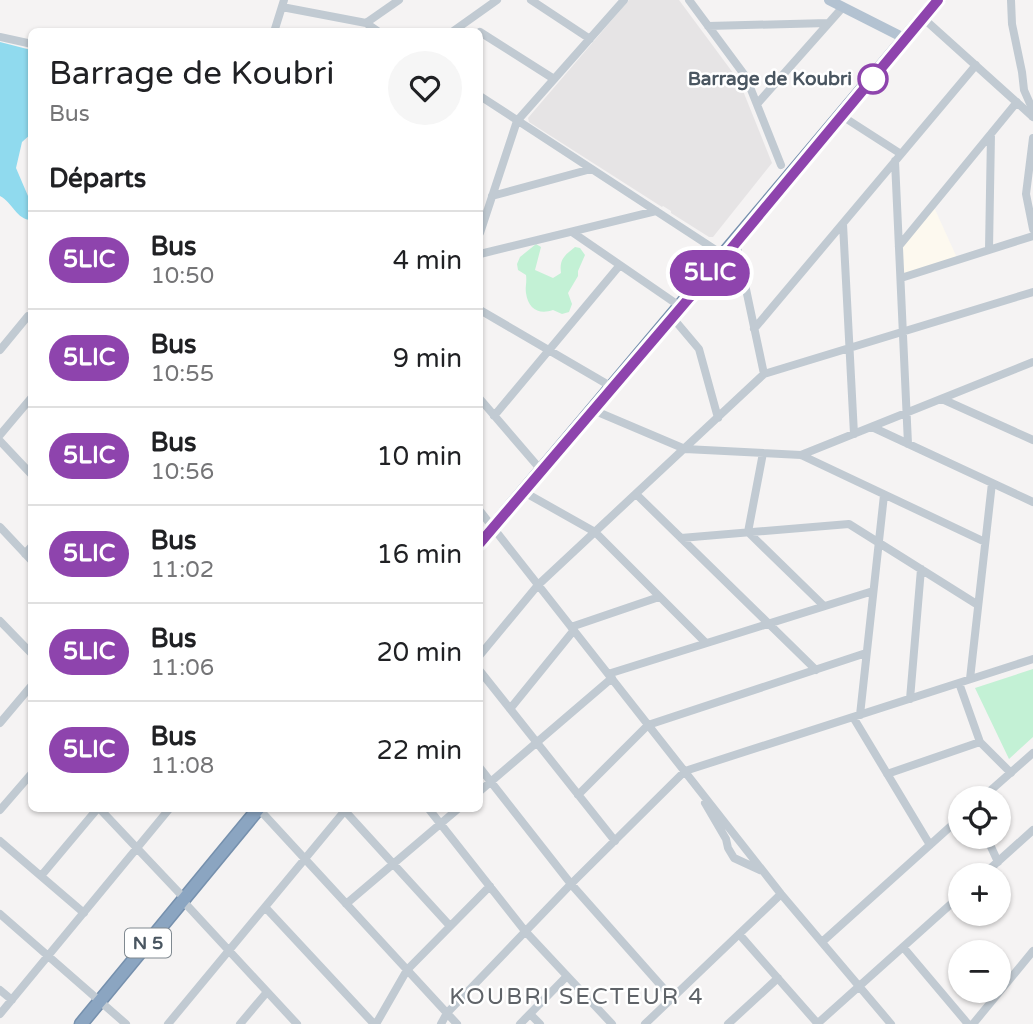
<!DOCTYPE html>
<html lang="fr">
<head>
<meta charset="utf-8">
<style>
  :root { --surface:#fff; --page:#f6f6f6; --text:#202124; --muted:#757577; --line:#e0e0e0 }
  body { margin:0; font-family:"Varela Round",sans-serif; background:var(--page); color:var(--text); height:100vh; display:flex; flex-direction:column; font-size:26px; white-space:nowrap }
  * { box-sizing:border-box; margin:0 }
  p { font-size:23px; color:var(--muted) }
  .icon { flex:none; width:38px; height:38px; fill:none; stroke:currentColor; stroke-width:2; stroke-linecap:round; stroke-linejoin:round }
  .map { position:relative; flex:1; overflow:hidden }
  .details { position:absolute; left:28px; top:28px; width:455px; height:784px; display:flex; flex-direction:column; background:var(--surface); border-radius:10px; box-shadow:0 2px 5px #0004 }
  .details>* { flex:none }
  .badge { padding:0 14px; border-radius:23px; font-size:24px; line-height:46px }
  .controls { position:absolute; left:948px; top:786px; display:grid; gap:14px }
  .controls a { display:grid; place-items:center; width:63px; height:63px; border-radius:50%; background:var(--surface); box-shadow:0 2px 5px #0004; font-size:35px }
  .map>.badge { position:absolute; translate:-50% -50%; box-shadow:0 0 0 4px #fff }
  h2 { padding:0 21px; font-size:26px; line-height:63px }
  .round { display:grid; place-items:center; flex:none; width:74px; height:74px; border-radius:37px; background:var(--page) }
  .overview { display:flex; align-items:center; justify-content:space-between; height:119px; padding:0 21px }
  h1 { font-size:33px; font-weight:600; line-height:52px }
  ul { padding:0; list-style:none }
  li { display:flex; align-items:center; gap:21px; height:98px; padding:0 21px; border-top:2px solid var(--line) }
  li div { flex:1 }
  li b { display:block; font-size:26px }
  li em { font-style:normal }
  li .badge { min-width:77px; font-weight:700; text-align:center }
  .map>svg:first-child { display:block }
  .commercial { fill:#fdf9ef }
  .education { fill:#e6e4e5 }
  .green { fill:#c3f1d5 }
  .water { fill:#90daee }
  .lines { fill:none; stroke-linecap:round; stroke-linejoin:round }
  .highway-casing { stroke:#7690ad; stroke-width:15 }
  .minor { stroke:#c1cad2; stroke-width:8 }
  .major { stroke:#b3c2d1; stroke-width:10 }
  .highway { stroke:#8ba5c1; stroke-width:12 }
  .line-casing { stroke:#fff; stroke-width:16 }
  .line { stroke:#8e44ad; stroke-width:10 }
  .stop-dot { fill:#fff; stroke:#8e44ad; stroke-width:3.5 }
  .labels { text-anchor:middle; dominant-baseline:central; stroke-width:5; stroke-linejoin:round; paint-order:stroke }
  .shield { fill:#fff; stroke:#808990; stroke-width:2 }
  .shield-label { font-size:18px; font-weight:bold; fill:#4a5661 }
  .stop-label { font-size:19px; font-weight:bold; fill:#4a5661; stroke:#fff; text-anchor:end }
  .quarter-label { font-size:23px; letter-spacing:2px; fill:#5f6368; stroke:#fff }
</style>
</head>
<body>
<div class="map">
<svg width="1033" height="1024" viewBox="0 0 1033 1024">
  <rect width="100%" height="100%" fill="#f5f3f3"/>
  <!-- commercial -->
  <path class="commercial" d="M 933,205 L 958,260 L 901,278 L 899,246 Z"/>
  <!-- education -->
  <path class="education" d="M 629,0 L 679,0 L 739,81 L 772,163 L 713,237 L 709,237 L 671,213 L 671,211 L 663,206 L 662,207 L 529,122 L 528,118 Z"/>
  <!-- green -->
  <path class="green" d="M 536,244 L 541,247 L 535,270 L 553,278 L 561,273 C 559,259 565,255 575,247 L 580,248 L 585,255 L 578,271 L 578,276 L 568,293 L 572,304 L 569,312 L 562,314 L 553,310 C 539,315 528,309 526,293 C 525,287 527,282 526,275 L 518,270 L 517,264 L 520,257 Z
    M 1033,669 L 1033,737 L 1009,759 L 975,688 Z"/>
  <!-- water -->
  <path class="water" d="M 0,42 L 31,50 L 31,134 L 22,142 L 16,168 L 31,203 L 31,220 C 17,220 12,202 0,196 Z"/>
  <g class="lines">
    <!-- highway casing -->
    <g class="highway-casing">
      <path id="highway" d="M 480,543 L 938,0
        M 81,1024 L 259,808"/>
    </g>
    <!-- minor -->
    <path class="minor" d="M 531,0 L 590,39
      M 689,0 L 746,77 L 781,165
      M 1011,0 L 1012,24 L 1022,72 L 1024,90 L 1031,106 L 1032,116
      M 282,7 L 366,23 L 379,32
      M 923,18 L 1033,117
      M 366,23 L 399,0
      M 708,26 L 828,23
      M 274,32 L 284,0
      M 452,32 L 497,0
      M 480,32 L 554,79
      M 0,37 L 32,44
      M 480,96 L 725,256
      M 757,104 L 843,7
      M 842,116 L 901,154
      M 1033,138 L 1026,194 L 1033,229
      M 895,161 L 908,444
      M 492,196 L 591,169
      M 843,224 L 854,434
      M 572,232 L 681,307
      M 480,233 L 517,121 L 624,0
      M 736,242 L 764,374
      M 899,246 L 1017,102
      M 989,249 L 991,134
      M 480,254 L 656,211
      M 901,278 L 1033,236
      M 480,310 L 612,387
      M 672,317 L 699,349 L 718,418
      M 754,329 L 976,65
      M 0,350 L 28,316 L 32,316
      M 480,399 L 541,470
      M 942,399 L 1033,440
      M 593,410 L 685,449 L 801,455 L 985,542
      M 494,416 L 620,265
      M 872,427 L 1033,502
      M 0,435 L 32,397
      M 0,441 L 32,475
      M 763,453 L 748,532 L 824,606
      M 801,455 L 1033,362
      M 524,492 L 595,532 L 706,643
      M 636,494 L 816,670
      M 480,511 L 781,894 L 891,1024
      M 0,527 L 32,561
      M 681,538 L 849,524 L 978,605
      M 25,554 L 32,546
      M 0,621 L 32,654
      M 571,627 L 659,597
      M 480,655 L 538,585 L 764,374 L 1033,292
      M 480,671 L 615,841
      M 608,674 L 873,591
      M 970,679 L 992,483
      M 959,683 L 980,742 L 1011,773
      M 910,699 L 921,569
      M 510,709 L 574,630
      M 860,715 L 884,495
      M 853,717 L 930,845
      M 0,723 L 32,685
      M 480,768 L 571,884 L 672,998
      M 887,774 L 980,742
      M 480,791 L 612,678
      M 578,795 L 648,725 L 866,653
      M 982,798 L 1033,753
      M 705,803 L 726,839 L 728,848 L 734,858 L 760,870
      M 99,808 L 185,899
      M 258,808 L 457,1024
      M 428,808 L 525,931 L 612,1024
      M 0,810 L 32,773
      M 345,811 L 450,926
      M 986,836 L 998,862
      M 0,841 L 84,913
      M 983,875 L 1033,830
      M 41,876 L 98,808
      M 183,901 L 297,1024
      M 346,904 L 459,808
      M 265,907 L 374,1024
      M 0,914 L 126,1024
      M 739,934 L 818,1024
      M 822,942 L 961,817
      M 903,947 L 968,1024
      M 0,990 L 12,1000
      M 0,1014 L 170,808
      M 530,1014 L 540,1024
      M 168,1024 L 347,808
      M 240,1024 L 267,992
      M 376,1024 L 407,970 L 490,886
      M 441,1024 L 447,1013 L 571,884 L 685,771 L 1033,659
      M 520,1024 L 567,976
      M 645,1024 L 781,894
      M 728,1024 L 778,978
      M 817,1024 L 961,895
      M 973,1024 L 1033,951"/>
    <!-- major -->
    <path class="major" d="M 829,0 L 906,39"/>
    <!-- highway -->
    <use href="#highway" class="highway"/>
  </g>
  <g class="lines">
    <!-- line casing -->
    <g class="line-casing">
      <path id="line" d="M 480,543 L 725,256 L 938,0"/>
    </g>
    <!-- line -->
    <use href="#line" class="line"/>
  </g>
  <!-- markers -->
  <circle class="stop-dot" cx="873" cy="79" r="14"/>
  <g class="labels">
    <!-- shield labels -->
    <rect class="shield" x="125" y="928.5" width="46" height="29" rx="5"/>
    <g class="shield-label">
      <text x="148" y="943">N 5</text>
    </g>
    <!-- stop labels -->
    <g class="stop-label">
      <text x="852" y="79">Barrage de Koubri</text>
    </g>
    <!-- quarter labels -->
    <g class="quarter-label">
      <text x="577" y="997">KOUBRI SECTEUR 4</text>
    </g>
  </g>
</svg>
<div class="controls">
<a><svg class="icon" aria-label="locate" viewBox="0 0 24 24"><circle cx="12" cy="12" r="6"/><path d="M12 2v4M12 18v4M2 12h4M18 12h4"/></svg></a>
<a>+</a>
<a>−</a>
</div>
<b class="badge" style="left:710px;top:273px;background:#8e44ad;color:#fff">5LIC</b>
<section class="details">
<div class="overview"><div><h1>Barrage de Koubri</h1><p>Bus</p></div><a class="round"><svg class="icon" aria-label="heart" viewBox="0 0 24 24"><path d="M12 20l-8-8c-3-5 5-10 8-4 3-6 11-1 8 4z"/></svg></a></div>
<h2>Départs</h2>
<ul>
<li><span class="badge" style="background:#8e44ad;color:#fff">5LIC</span><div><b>Bus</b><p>10:50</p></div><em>4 min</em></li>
<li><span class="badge" style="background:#8e44ad;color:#fff">5LIC</span><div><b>Bus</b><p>10:55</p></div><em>9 min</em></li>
<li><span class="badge" style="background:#8e44ad;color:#fff">5LIC</span><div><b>Bus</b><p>10:56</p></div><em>10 min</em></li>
<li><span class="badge" style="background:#8e44ad;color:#fff">5LIC</span><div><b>Bus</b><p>11:02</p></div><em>16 min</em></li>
<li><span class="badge" style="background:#8e44ad;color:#fff">5LIC</span><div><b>Bus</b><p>11:06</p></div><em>20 min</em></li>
<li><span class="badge" style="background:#8e44ad;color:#fff">5LIC</span><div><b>Bus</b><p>11:08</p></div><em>22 min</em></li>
</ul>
</section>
</div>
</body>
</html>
